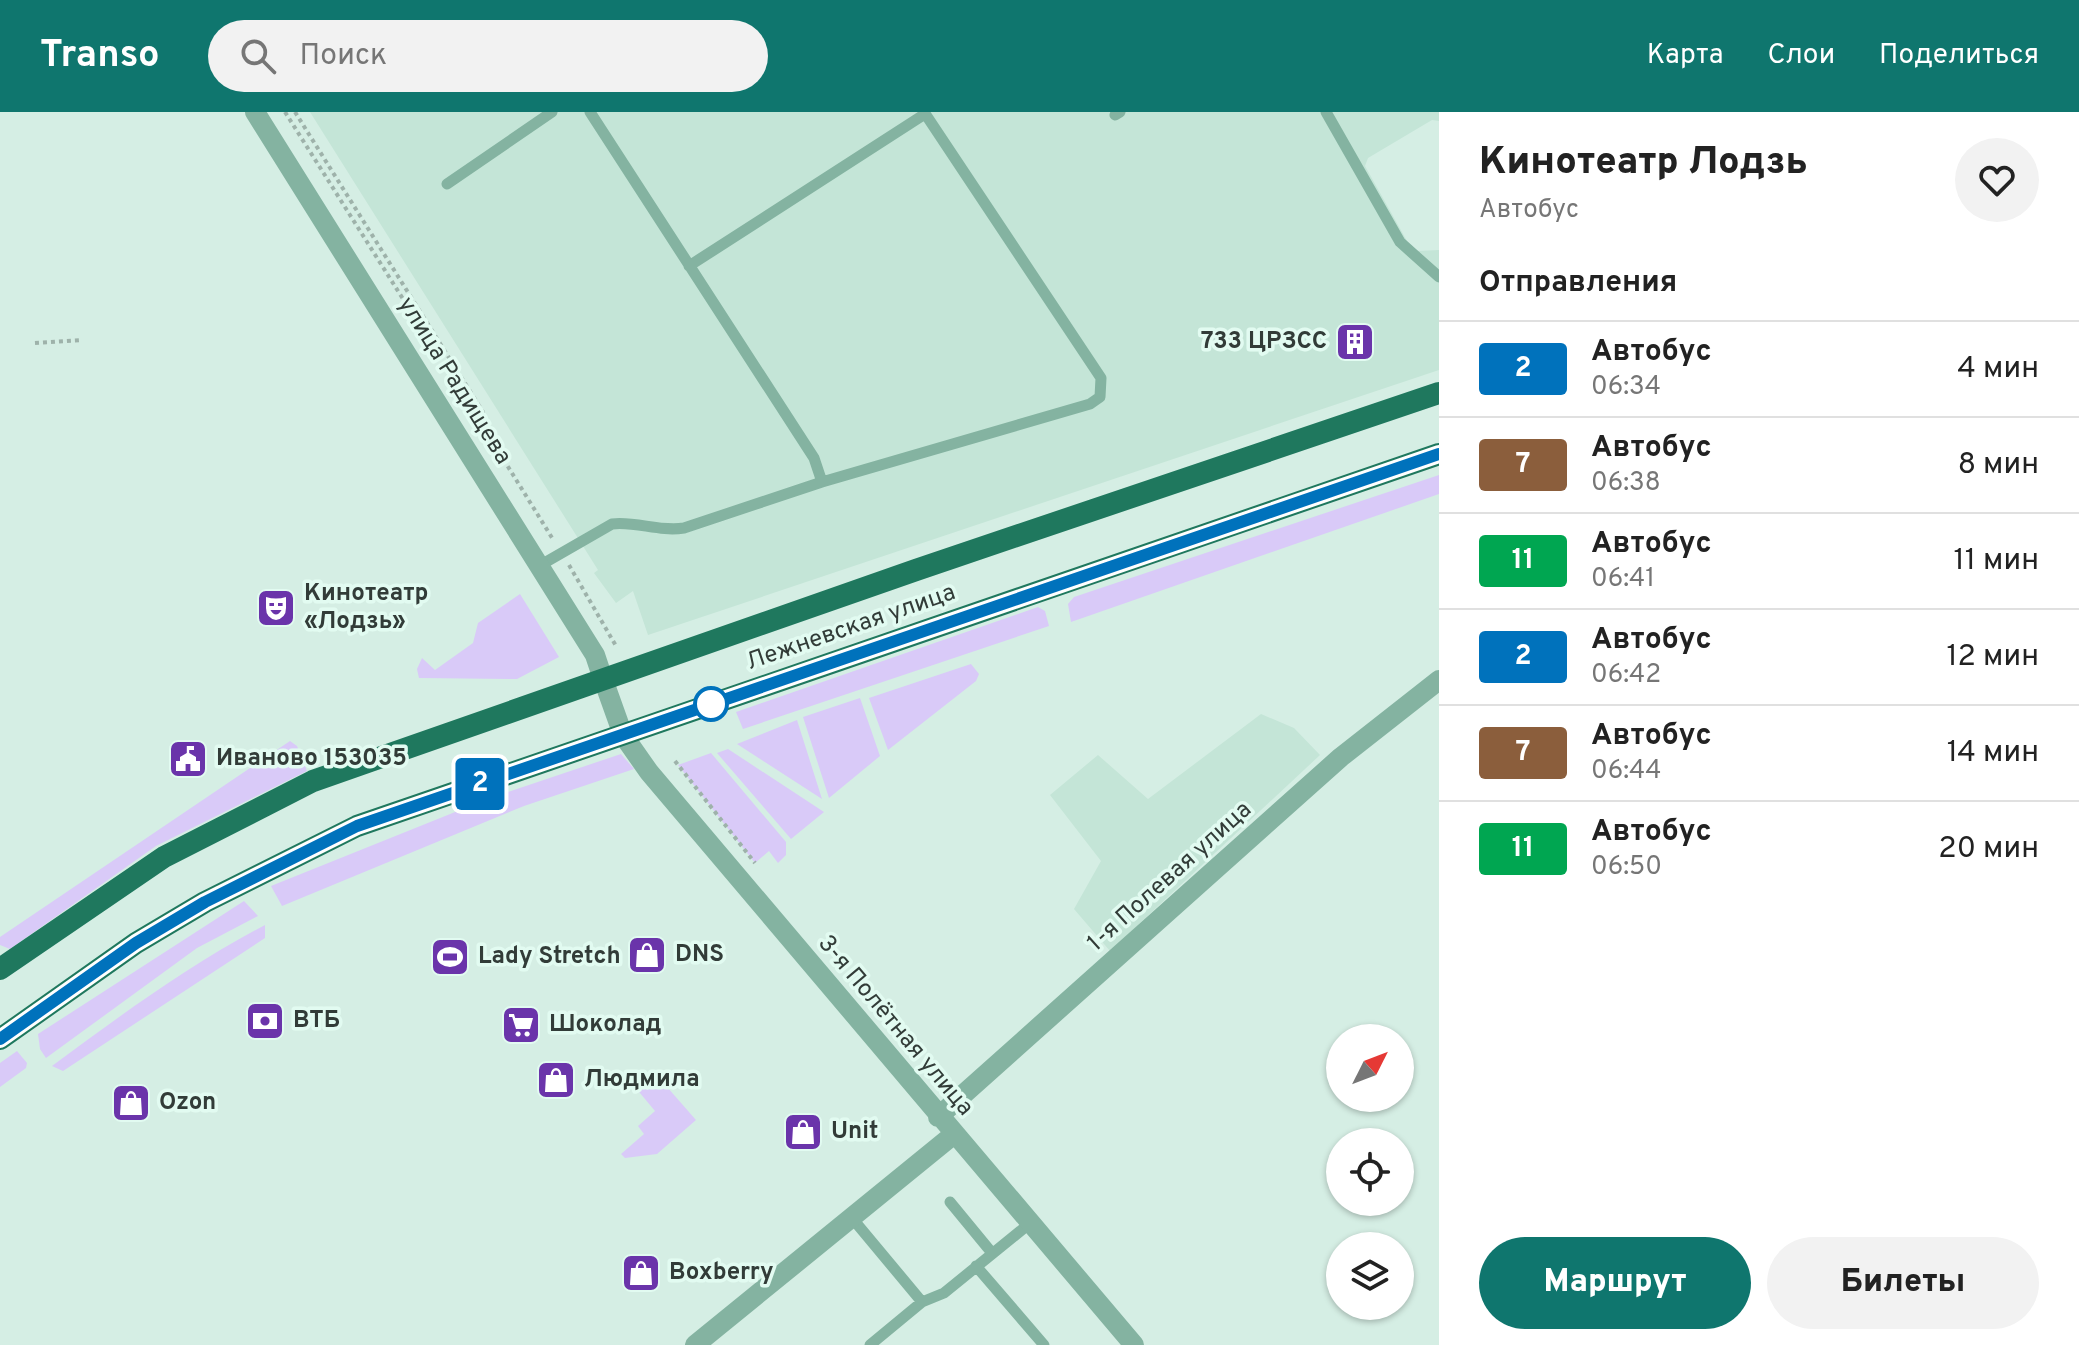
<!DOCTYPE html>
<html lang="ru">
<head>
<meta charset="utf-8">
<style>
  :root { --surface:#fff; --page:#f2f2f2; --text:#222; --muted:#767676; --line:#e0e0e0; --accent:#0f766e }
  body { margin:0; font-family:Overpass,sans-serif; background:var(--page); color:var(--text); height:100vh; display:flex; flex-direction:column; font-size:30px; white-space:nowrap }
  * { box-sizing:border-box; margin:0 }
  p { font-size:26px; color:var(--muted) }
  .icon { flex:none; width:44px; height:44px; fill:none; stroke:currentColor; stroke-width:2; stroke-linecap:round; stroke-linejoin:round }
  .map { position:relative; flex:1; overflow:hidden }
  .details { display:flex; flex-direction:column; background:var(--surface); width:640px }
  .details>* { flex:none }
  .badge { padding:0 16px; border-radius:6px; font-size:28px; line-height:52px }
  .needle { width:52px; rotate:48deg }
  .buttons { position:absolute; left:1326px; top:912px; display:grid; gap:16px }
  .buttons a { display:grid; place-items:center; width:88px; height:88px; border-radius:50%; background:var(--surface); box-shadow:0 2px 6px #0004; font-size:40px }
  .map>.badge { position:absolute; translate:-50% -50%; box-shadow:0 0 0 4px #fff }
  h2 { padding:0 40px; font-size:30px; line-height:72px }
  .round { display:grid; place-items:center; flex:none; width:84px; height:84px; border-radius:42px; background:var(--page) }
  .headline { display:flex; align-items:center; justify-content:space-between; height:136px; padding:0 40px }
  h1 { font-size:38px; font-weight:800; line-height:60px }
  .cta { display:flex; gap:16px; margin-top:auto; padding:16px 40px }
  .cta a { flex:1; height:92px; border-radius:48px; background:var(--accent); color:#fff; font-size:32px; font-weight:800; line-height:92px; text-align:center }
  .cta a+a { background:var(--page); color:var(--text) }
  ul { padding:0; list-style:none }
  li { display:flex; align-items:center; gap:24px; height:96px; padding:0 40px; border-top:2px solid var(--line) }
  li div { flex:1 }
  li b { display:block; font-size:30px }
  li em { font-style:normal }
  li .badge { min-width:88px; font-weight:700; text-align:center }
  header { display:flex; align-items:center; gap:48px; box-sizing:border-box; height:112px; padding:0 40px; background:var(--accent); color:#fff }
  header strong { font-size:38px }
  nav { display:flex; gap:44px; margin-inline-start:auto; font-size:28px }
  .search { width:560px; height:72px; background:var(--page); display:flex; align-items:center; gap:20px; box-sizing:border-box; padding:0 28px; border-radius:44px; color:var(--muted); font-size:30px }
  main { display:flex; flex:1; min-height:0 }
  .map>svg:first-child { display:block }
  .built { fill:#c4e5d7 }
  .green { fill:#d9caf8 }
  .lines { fill:none; stroke-linecap:round; stroke-linejoin:round }
  .path { stroke:#9eb2aa; stroke-width:4; stroke-dasharray:4 4; stroke-linecap:butt }
  .service { stroke:#84b3a1; stroke-width:11 }
  .minor { stroke:#84b3a1; stroke-width:20 }
  .tertiary { stroke:#84b3a1; stroke-width:20 }
  .trunk { stroke:#1f785e; stroke-width:22 }
  .line-casing { stroke:#fff; stroke-width:18 }
  .line { stroke:#0072bc; stroke-width:12 }
  .stop-dot { fill:#fff; stroke:#0072bc; stroke-width:4 }
  .labels { text-anchor:middle; dominant-baseline:central; stroke-width:7; stroke-linejoin:round; paint-order:stroke }
  .poi-label { font-size:24px; font-weight:bold; fill:#323c38; stroke:#e2fbf1; text-anchor:start }
  .street-label { font-size:24px; fill:#323c38; stroke:#e2fbf1 }
</style>
</head>
<body>
<header>
<strong>Transo</strong>
<div class="search"><svg class="icon" aria-label="search" viewBox="0 0 24 24"><circle cx="10" cy="10" r="6"/><path d="M15 15l6 6"/></svg>Поиск</div>
<nav><a>Карта</a><a>Слои</a><a>Поделиться</a></nav>
</header>
<main>
<div class="map">
<svg width="1439" height="1233" viewBox="0 0 1439 1233">
  <rect width="100%" height="100%" fill="#d5eee4"/>
  <!-- built -->
  <path class="built" d="M 310,0 L 1439,0 L 1439,9 L 1432,8 L 1368,46 L 1365,54 L 1407,129 L 1417,139 L 1439,138 L 1439,258 L 648,523 L 633,479 L 616,491 L 594,461 L 598,458 Z
    M 1261,602 L 1294,616 L 1320,643 L 1110,839 L 1074,797 L 1101,749 L 1050,683 L 1098,643 L 1148,687 Z"/>
  <!-- green -->
  <path class="green" d="M 1439,363 L 1439,382 L 1071,510 L 1068,492 L 1074,485 Z
    M 520,482 L 559,545 L 517,567 L 419,566 L 417,557 L 422,546 L 435,558 L 473,531 L 478,511 Z
    M 1038,495 L 1045,499 L 1049,514 L 743,617 L 736,600 Z
    M 971,552 L 979,562 L 976,569 L 888,638 L 869,586 Z
    M 860,586 L 880,644 L 829,686 L 803,605 Z
    M 797,608 L 822,687 L 737,632 Z
    M 290,629 L 297,634 L 307,659 L 156,734 L 10,837 L 0,833 L 0,825 Z
    M 728,637 L 824,700 L 791,727 L 717,641 Z
    M 711,641 L 786,730 L 786,743 L 778,751 L 769,739 L 755,751 L 678,653 Z
    M 621,642 L 634,657 L 524,694 L 282,794 L 271,774 L 490,686 Z
    M 244,789 L 258,804 L 197,836 L 46,946 L 40,937 L 38,922 Z
    M 265,813 L 265,826 L 63,959 L 52,954 C 121,903 189,853 265,813 Z
    M 17,939 L 27,951 L 26,956 L 0,975 L 0,951 Z
    M 653,959 L 696,1008 L 657,1042 L 625,1046 L 621,1042 L 644,1022 L 638,1014 L 655,999 L 635,975 Z"/>
  <g class="lines">
    <!-- path -->
    <path class="path" d="M 285,0 L 480,309
      M 295,0 L 483,300 L 481,311 L 554,429
      M 35,231 L 81,228
      M 569,453 L 616,534
      M 675,649 L 755,751"/>
    <!-- service -->
    <path class="service" d="M 590,0 L 814,346 L 822,370
      M 1326,0 L 1400,130 L 1439,165
      M 1115,3 L 1120,0
      M 447,72 L 552,0
      M 689,154 L 925,2
      M 539,454 L 612,412 C 636,409 659,420 684,416 L 822,370 L 1090,292 L 1100,285 L 1101,266 L 924,0
      M 950,1090 L 992,1141
      M 852,1106 L 922,1190
      M 976,1154 L 1044,1233
      M 870,1233 L 922,1190 L 944,1181 L 1029,1112"/>
    <!-- minor -->
    <path class="minor" d="M 603,567 L 623,623 L 649,660 L 1134,1233
      M 938,1005 L 1341,645 L 1439,568
      M 695,1233 L 953,1023"/>
    <!-- tertiary -->
    <path class="tertiary" d="M 255,0 L 595,543 L 603,567"/>
    <!-- trunk -->
    <path class="trunk" d="M 0,857 L 164,745 L 313,669 L 916,458 L 1439,281
      M 0,927 L 136,831 L 205,790 L 357,714 L 1439,342"/>
  </g>
  <g class="lines">
    <!-- line casing -->
    <g class="line-casing">
      <path id="line" d="M 0,927 L 136,831 L 205,790 L 357,714 L 1439,342"/>
    </g>
    <!-- line -->
    <use href="#line" class="line"/>
  </g>
  <!-- icons -->
  <defs>
    <g id="building-square" transform="scale(2)"><rect x="-9" y="-9" width="18" height="18" rx="4" fill="#6a34aa" stroke="#e2fbf1"/><path d="M-4-6H4V6H1V3H-1V6H-4ZM-2.5-4.3h1.7v1.8h-1.7ZM.8-4.3h1.7v1.8H.8ZM-2.5-1h1.7V.8h-1.7ZM.8-1h1.7V.8H.8Z" fill="#fff"/></g>
    <g id="theatre-square" transform="scale(2)"><rect x="-9" y="-9" width="18" height="18" rx="4" fill="#6a34aa" stroke="#e2fbf1"/><path d="M-5-5.5Q0-4 5-5.5V0Q5 5 0 6Q-5 5-5 0ZM-3.3-2.5H-1v1.5H-3.3ZM1-2.5H3.3v1.5H1ZM-2.8 1Q0 5.5 2.8 1Z" fill="#fff"/></g>
    <g id="civic-square" transform="scale(2)"><rect x="-9" y="-9" width="18" height="18" rx="4" fill="#6a34aa" stroke="#e2fbf1"/><path d="M-.6-6.5H3V-4.5H.6V-3L4-1V1h2V6H-6V1h2V-1L-.6-3ZM-1.2 2.5V6h2.4V2.5Z" fill="#fff"/></g>
    <g id="shop-square" transform="scale(2)"><rect x="-9" y="-9" width="18" height="18" rx="4" fill="#6a34aa" stroke="#e2fbf1"/><path d="M-5-2.5h2.3a2.7 3.5 0 0 1 5.4 0H5L5.5 6h-11ZM-1.5-2.5h3a1.5 2.3 0 0 0-3 0Z" fill="#fff"/></g>
    <g id="stadium-square" transform="scale(2)"><rect x="-9" y="-9" width="18" height="18" rx="4" fill="#6a34aa" stroke="#e2fbf1"/><path d="M0-5a6.5 5 0 1 0 0 10a6.5 5 0 1 0 0-10ZM-3.5-1.8h7v3.6h-7Z" fill="#fff"/></g>
    <g id="bank-square" transform="scale(2)"><rect x="-9" y="-9" width="18" height="18" rx="4" fill="#6a34aa" stroke="#e2fbf1"/><path d="M-6-4H6V4H-6ZM0-2.3a2.3 2.3 0 1 0 0 4.6a2.3 2.3 0 1 0 0-4.6Z" fill="#fff"/></g>
    <g id="supermarket-square" transform="scale(2)"><rect x="-9" y="-9" width="18" height="18" rx="4" fill="#6a34aa" stroke="#e2fbf1"/><path d="M-6-5.5h2.5l.6 2H6L4.5 2H-2.5L-4.4-4H-6ZM-1.5 3.2a1.3 1.3 0 1 0 .1 0ZM3 3.2a1.3 1.3 0 1 0 .1 0Z" fill="#fff"/></g>
  </defs>
  <g fill-rule="evenodd">
    <use href="#building-square" x="1355" y="230"/>
    <use href="#theatre-square" x="276" y="496"/>
    <use href="#civic-square" x="188" y="647"/>
    <use href="#shop-square" x="647" y="843"/>
    <use href="#stadium-square" x="450" y="845"/>
    <use href="#bank-square" x="265" y="909"/>
    <use href="#supermarket-square" x="521" y="913"/>
    <use href="#shop-square" x="556" y="968"/>
    <use href="#shop-square" x="131" y="991"/>
    <use href="#shop-square" x="803" y="1020"/>
    <use href="#shop-square" x="641" y="1161"/>
  </g>
  <!-- markers -->
  <circle class="stop-dot" cx="711" cy="592" r="16"/>
  <g class="labels">
    <!-- poi labels -->
    <g class="poi-label">
      <text x="1327" y="230" text-anchor="end">733 ЦРЗСС</text>
      <text x="304" y="482">Кинотеатр<tspan x="304" dy="28">«Лодзь»</tspan></text>
      <text x="216" y="647">Иваново 153035</text>
      <text x="675" y="843">DNS</text>
      <text x="478" y="845">Lady Stretch</text>
      <text x="293" y="909">ВТБ</text>
      <text x="549" y="913">Шоколад</text>
      <text x="584" y="968">Людмила</text>
      <text x="159" y="991">Ozon</text>
      <text x="831" y="1020">Unit</text>
      <text x="669" y="1161">Boxberry</text>
    </g>
    <!-- street labels -->
    <g class="street-label">
      <text transform="translate(454 269) rotate(58)">улица Радищева</text>
      <text transform="translate(851 516) rotate(-19)">Лежневская улица</text>
      <text transform="translate(1170 765) rotate(-42)">1-я Полевая улица</text>
      <text transform="translate(895 914) rotate(50)">3-я Полётная улица</text>
    </g>
  </g>
</svg>
<div class="buttons">
<a><svg class="needle" viewBox="-14 -14 28 28"><path d="M0-13l5 13h-10z" fill="#e53935"/><path d="M0 13l5-13h-10z" fill="#767676"/></svg></a>
<a><svg class="icon" aria-label="locate" viewBox="0 0 24 24"><circle cx="12" cy="12" r="6"/><path d="M12 2v4M12 18v4M2 12h4M18 12h4"/></svg></a>
<a><svg class="icon" aria-label="layers" viewBox="0 0 24 24"><path d="M12 4l9 5-9 5-9-5zM3 14l9 5 9-5"/></svg></a>
</div>
<b class="badge" style="left:480px;top:672px;background:#0072bc;color:#fff">2</b>
</div>
<section class="details">
<div class="headline"><div><h1>Кинотеатр Лодзь</h1><p>Автобус</p></div><a class="round"><svg class="icon" aria-label="heart" viewBox="0 0 24 24"><path d="M12 20l-8-8c-3-5 5-10 8-4 3-6 11-1 8 4z"/></svg></a></div>
<h2>Отправления</h2>
<ul>
<li><span class="badge" style="background:#0072bc;color:#fff">2</span><div><b>Автобус</b><p>06:34</p></div><em>4 мин</em></li>
<li><span class="badge" style="background:#8b5e3c;color:#fff">7</span><div><b>Автобус</b><p>06:38</p></div><em>8 мин</em></li>
<li><span class="badge" style="background:#00a651;color:#fff">11</span><div><b>Автобус</b><p>06:41</p></div><em>11 мин</em></li>
<li><span class="badge" style="background:#0072bc;color:#fff">2</span><div><b>Автобус</b><p>06:42</p></div><em>12 мин</em></li>
<li><span class="badge" style="background:#8b5e3c;color:#fff">7</span><div><b>Автобус</b><p>06:44</p></div><em>14 мин</em></li>
<li><span class="badge" style="background:#00a651;color:#fff">11</span><div><b>Автобус</b><p>06:50</p></div><em>20 мин</em></li>
</ul>
<div class="cta"><a>Маршрут</a><a>Билеты</a></div>
</section>
</main>
</body>
</html>
